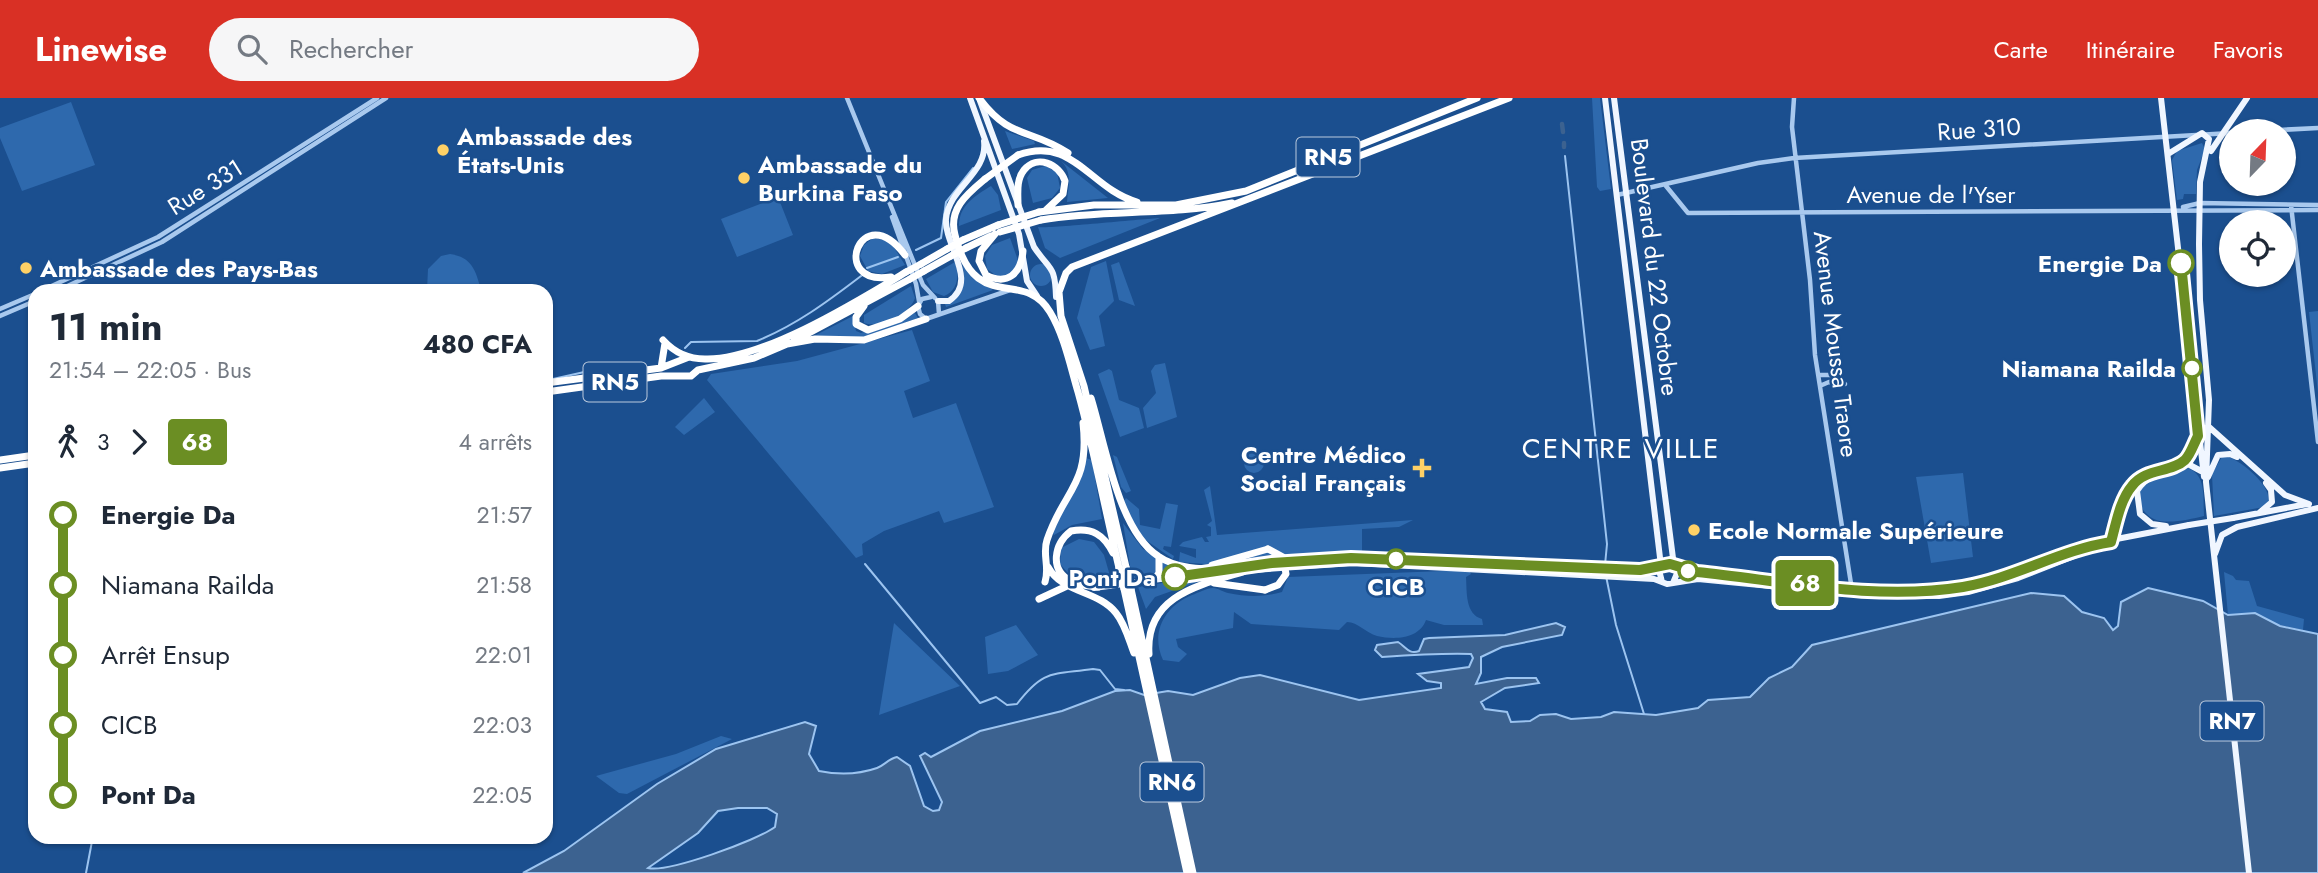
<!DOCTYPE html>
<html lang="fr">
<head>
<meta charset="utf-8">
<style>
  :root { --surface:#fff; --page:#f6f6f7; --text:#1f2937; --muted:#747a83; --accent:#d93025 }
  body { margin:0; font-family:Jost,sans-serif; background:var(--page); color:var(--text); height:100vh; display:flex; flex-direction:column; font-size:26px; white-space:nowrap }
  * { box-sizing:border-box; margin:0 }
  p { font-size:23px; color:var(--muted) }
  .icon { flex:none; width:38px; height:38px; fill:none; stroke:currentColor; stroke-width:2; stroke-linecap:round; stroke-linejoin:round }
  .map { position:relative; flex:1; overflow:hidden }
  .panel { position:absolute; left:28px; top:186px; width:525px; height:560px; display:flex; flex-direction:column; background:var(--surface); border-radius:21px; box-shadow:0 2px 5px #0004 }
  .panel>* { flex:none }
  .badge { padding:0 14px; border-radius:5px; font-size:24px; line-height:46px }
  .needle { width:46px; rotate:23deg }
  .tools { position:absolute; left:2219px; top:21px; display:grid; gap:14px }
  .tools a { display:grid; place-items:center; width:77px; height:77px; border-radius:50%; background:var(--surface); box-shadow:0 2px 5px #0004; font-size:35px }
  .map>.badge { position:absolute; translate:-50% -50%; box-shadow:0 0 0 4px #fff }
  .legs { display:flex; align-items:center; gap:10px; height:77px; padding:0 21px; font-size:23px }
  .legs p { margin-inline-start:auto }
  .summary { display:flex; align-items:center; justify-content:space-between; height:119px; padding:0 21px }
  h1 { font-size:38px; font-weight:700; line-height:52px }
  ul { padding:0 21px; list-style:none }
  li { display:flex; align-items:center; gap:24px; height:70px; font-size:26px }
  li i { display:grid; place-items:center; width:10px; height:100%; margin:0 9px; background:currentColor }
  li i::after { content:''; width:18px; height:18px; margin:-9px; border:5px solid; border-radius:50%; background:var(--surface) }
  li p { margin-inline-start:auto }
  li:first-child i { background:linear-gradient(#0000 50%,currentColor 0) }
  li:last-child i { background:linear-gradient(currentColor 50%,#0000 0) }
  header { display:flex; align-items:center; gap:42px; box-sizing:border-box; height:98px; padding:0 35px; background:var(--accent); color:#fff }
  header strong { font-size:33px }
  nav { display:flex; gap:38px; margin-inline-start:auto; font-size:24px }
  .search { width:490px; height:63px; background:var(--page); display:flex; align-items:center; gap:18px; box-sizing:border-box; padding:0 24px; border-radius:38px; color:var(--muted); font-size:26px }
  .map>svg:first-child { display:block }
  .green { fill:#2e69ad }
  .water { fill:#3c6290; stroke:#9cc4f0; stroke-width:2; fill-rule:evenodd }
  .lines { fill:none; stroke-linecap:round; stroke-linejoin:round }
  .stream { stroke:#9cc4f0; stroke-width:2 }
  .canal { stroke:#3c6290; stroke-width:4.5 }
  .minor { stroke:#a9c9ee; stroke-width:4.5 }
  .major { stroke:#f0f6ff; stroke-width:6 }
  .highway { stroke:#fff; stroke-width:7 }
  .major-bridge { stroke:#f0f6ff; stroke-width:6 }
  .highway-bridge { stroke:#fff; stroke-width:7 }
  .line-1-casing { stroke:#fff; stroke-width:16 }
  .line-1 { stroke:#6b8e23; stroke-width:10 }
  .poi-dot { fill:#ffd166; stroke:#1b4f8f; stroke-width:2.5 }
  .stop-1-dot { fill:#fff; stroke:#6b8e23; stroke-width:3.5 }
  .labels { text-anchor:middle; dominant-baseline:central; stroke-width:5; stroke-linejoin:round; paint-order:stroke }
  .shield { fill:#1b4f8f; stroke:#bbcadd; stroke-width:2 }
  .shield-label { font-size:23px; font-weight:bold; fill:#fff }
  .street-label { font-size:24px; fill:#fff; stroke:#1b4f8f }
  .poi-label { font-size:24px; font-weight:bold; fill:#fff; stroke:#1b4f8f; text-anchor:start }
  .stop-label { font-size:24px; font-weight:bold; fill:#fff; stroke:#1b4f8f; text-anchor:end }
  .quarter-label { font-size:28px; letter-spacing:2px; fill:#fff; stroke:#1b4f8f }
</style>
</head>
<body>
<header>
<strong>Linewise</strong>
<div class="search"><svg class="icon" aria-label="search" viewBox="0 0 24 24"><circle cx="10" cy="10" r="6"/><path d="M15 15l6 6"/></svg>Rechercher</div>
<nav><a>Carte</a><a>Itinéraire</a><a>Favoris</a></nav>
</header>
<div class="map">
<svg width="2318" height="775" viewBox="0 0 2318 775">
  <rect width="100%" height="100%" fill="#1b4f8f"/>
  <!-- green -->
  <path class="green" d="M 1592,0 L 1600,0 L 1611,91 L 1600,93 L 1597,89 Z
    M 71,4 L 95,67 L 22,93 L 0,40 L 0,30 Z
    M 1005,33 L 1034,43 L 1035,46 L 1012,51 Z
    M 2202,45 L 2205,51 L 2197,72 L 2196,96 L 2184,96 L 2183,101 L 2177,102 L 2172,62 L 2177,53 Z
    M 1061,63 L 1108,100 L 1067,104 C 1068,89 1073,74 1061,63 Z
    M 1045,68 L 1057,74 L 1060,90 L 1052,100 L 1033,105 L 1027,80 L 1032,72 Z
    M 991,88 L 998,97 L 1001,112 L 959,128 C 959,107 975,98 991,88 Z
    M 778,99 L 793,137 L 737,159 L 721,121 Z
    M 1160,120 L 1060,160 L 1045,150 L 1038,129 C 1044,131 1142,121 1160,120 Z
    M 873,140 L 890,143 L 905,167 L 882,176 L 868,173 L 860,158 L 864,147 Z
    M 1010,140 L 1019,165 L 1011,176 L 998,179 L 987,171 L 985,158 L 992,147 Z
    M 450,156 C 472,159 476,173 481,192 L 427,192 L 428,171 L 441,158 Z
    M 1106,163 L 1114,203 L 1099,218 L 1105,248 L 1090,252 L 1077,220 L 1091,169 Z
    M 955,164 C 960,176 958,193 944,198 L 933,194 L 926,181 Z
    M 962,164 L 971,178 L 993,192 L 946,209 L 945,206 C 965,197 966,183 962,164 Z
    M 1119,164 L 1135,208 L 1119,202 L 1111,167 Z
    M1030 177a11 11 0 1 1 22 0a11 11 0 1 1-22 0Z
    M 911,188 L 915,200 C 910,216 880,231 864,225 L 864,217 Z
    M 2318,213 L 2318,295 L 2309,214 Z
    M 915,215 L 918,220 L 867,239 L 812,239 L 853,218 L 856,233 L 861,235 Z
    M 912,232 L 930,283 L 904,293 L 913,320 L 956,305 L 994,409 L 944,425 L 939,413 L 884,433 L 862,446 L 863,457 L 856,460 L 707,282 L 711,276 L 797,263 Z
    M 1165,265 L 1177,319 L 1147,330 L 1143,310 L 1156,295 L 1151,273 L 1155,267 Z
    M 1109,271 L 1112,273 L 1119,302 L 1139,310 L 1144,330 L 1120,339 L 1098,276 Z
    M 704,300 L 715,314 L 684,337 L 675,329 Z
    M1244 365a10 10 0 1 1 20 0a10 10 0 1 1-20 0Z
    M 1113,357 L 1117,359 L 1131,393 L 1126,395 L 1121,389 Z
    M 2223,357 C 2239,361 2269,384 2269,403 L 2264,409 L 2214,418 L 2212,376 Z
    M 1086,360 L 1092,362 L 1102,421 L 1072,427 L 1054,437 L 1052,434 L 1081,380 Z
    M 2185,369 C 2207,375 2203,399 2204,418 C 2191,421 2175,425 2160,423 C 2144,420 2131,400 2144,386 C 2153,376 2172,372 2185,369 Z
    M 1963,375 L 1973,459 L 1931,465 L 1916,379 Z
    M 1210,388 L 1217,437 L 1413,422 L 1399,429 L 1362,431 L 1362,458 L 1205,466 L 1179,464 L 1180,454 L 1196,460 L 1196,451 L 1179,448 L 1183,444 L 1202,439 L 1205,444 L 1209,444 L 1206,439 L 1211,438 L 1211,429 L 1207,427 L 1212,423 L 1204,392 Z
    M 1126,400 L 1139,411 L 1140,427 L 1160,431 L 1166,405 L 1178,407 L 1171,449 L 1164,448 L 1163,451 L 1174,458 L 1173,461 L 1140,438 L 1123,404 Z
    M 1123,425 L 1143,451 L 1184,473 L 1132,480 Z
    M 1079,441 L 1094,444 L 1104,457 L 1110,478 L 1103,484 L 1075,483 L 1060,466 L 1061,450 Z
    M 1469,472 L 1471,476 L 1466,479 C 1467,494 1465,516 1482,521 L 1483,527 L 1444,527 L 1426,522 C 1419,541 1395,542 1377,538 C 1366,535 1358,524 1347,524 L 1339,532 L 1251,526 L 1234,514 L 1233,530 L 1176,541 L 1178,549 L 1187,556 L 1179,564 L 1163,562 C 1150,534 1165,508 1192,497 C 1198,495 1207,490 1213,490 C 1218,490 1223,494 1228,495 C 1247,499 1265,499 1282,494 L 1288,479 Z
    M 2224,474 L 2233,478 L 2236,482 L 2249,483 L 2257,508 L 2304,521 L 2303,532 L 2271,525 L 2255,515 L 2228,517 Z
    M 1198,479 L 1197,484 L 1155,499 L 1146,511 L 1138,489 Z
    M 894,525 L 960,588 L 879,617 Z
    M 1016,527 L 1038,557 L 1008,573 L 988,576 L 985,539 Z
    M 721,638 L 732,641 L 627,696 L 619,695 L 596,678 L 676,656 Z"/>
  <!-- water -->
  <path class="water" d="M 2148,490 L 2203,503 L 2228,517 L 2255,515 L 2280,528 L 2318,536 L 2318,775 L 523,775 L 564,753 L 657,686 L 716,651 L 805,624 L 816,628 L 809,656 L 819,673 C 839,677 857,677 877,670 C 885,667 888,661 897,659 L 910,668 L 924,708 L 933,713 L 939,712 L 942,704 L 920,658 L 925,655 L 931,659 L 980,633 L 1062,613 L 1115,593 L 1130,592 L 1144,597 L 1168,593 L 1193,597 L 1240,580 L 1260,577 L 1359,602 L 1441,590 L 1441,585 L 1427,583 L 1418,576 L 1469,569 L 1473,560 L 1471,556 C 1441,555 1411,557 1382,559 L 1375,552 L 1377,547 L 1398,544 C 1406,549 1409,557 1419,553 L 1424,541 L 1429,540 L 1505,537 L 1556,525 L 1565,529 L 1562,537 L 1502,549 L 1481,559 L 1481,575 L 1476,586 L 1507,580 L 1536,580 L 1539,585 L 1505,590 L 1481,604 L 1485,611 L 1507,614 L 1511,624 L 1530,623 L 1540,617 L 1556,616 L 1571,621 L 1601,619 L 1614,614 L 1656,617 L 1698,610 L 1708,602 L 1750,599 L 1769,580 L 1792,569 L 1812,547 L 2031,495 L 2064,498 L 2082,514 L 2104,520 L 2113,532 L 2118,528 L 2121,504 ZM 738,710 L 767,710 L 777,716 L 775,729 C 756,743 667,775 648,770 L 698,735 L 718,713 Z"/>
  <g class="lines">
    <!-- stream -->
    <path class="stream" d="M 1565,58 L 1607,446 L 1605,467
      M 916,152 L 941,140 L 946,104 L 973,70
      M 867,170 L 898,159
      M 685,250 L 691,244 L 757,243 C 796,227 827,204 861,178
      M 553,281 L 620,266
      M 865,466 L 980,605 L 996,599 L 1007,607 L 1017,606 C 1044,571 1052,577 1093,571 L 1100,572 L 1115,591 L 1124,592
      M 1605,473 L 1616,527 L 1644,616
      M 86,775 L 93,738"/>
    <!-- canal -->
    <path class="canal" d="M 1562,26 L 1563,34
      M 1564,45 L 1564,49"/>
    <!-- minor -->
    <path class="minor" d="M 847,0 L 923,187 L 935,200
      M 1794,0 L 1792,29 L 1810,182 L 1815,257 L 1852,492
      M 2259,33 L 2318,30
      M 1666,88 L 1688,115 L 2318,112
      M 1617,97 L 1758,65 L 1794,60 L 2231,35
      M 2291,107 L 2318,344
      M 2183,109 L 2200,105 L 2318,107
      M 892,119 L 916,186 L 919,203
      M 43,192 L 158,139 L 377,0
      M 59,192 L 162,144 L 386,0
      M 931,199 L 922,201 L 918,208 L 920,216 L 926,221 L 1010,192
      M 938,203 L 939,216
      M 0,211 L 35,196
      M 0,218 L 35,203
      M 1820,277 L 1835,277
      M 1822,287 L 1829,284 L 1845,286"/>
    <!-- major -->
    <path class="major" d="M 970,0 L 1019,136 L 1027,183 L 1037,198
      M 1605,0 L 1661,468
      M 1614,0 L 1674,468
      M 2161,0 L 2204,379
      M 980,3 L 1034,149 C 1050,173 1055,166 1056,199
      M 2211,53 L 2247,0
      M 2168,56 L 2202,35 L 2209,41 L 2200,84 L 2199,146 L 2200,202 L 2209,302 L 2206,384 L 2249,775
      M 938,203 L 949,203 C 979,183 944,147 946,121 C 949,89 988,76 984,43
      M 2208,328 L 2285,397 L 2309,406
      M 2180,365 L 2187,360 L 2197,339
      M 2208,379 L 2218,357 L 2230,356 L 2237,359
      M 2259,415 L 2272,404 L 2271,392 L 2266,385
      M 2233,420 L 2307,406
      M 2166,428 L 2152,426 L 2140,416 L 2137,393 C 2148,375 2169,369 2188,366 L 2201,373
      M 2111,444 C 2118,419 2123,389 2147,376
      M 2215,456 L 2222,437 L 2237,429 L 2318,410
      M 1677,470 L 1852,490 L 1938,492 L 2016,475 L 2101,444 L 2189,427
      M 1225,471 L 1351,459 L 1640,472 L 1660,470
      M 1662,484 L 1659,472 L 1670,466 L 1678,473 L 1673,485
      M 1094,490 L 1197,476 L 1353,465 L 1654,481 L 1667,486 L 1698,481 L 1853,496 L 1939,498 L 1968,494 L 2018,480 L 2107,445"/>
    <!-- highway -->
    <path class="highway" d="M 979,0 C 1010,42 1030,30 1068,55
      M 1018,57 C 1073,37 1090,91 1137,104
      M 985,81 C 967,96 948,111 955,137 C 975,218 1023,169 1050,214 C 1064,237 1070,267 1078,294 C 1094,352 1105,411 1119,470
      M 1018,107 C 1018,95 1016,82 1024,72 C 1037,56 1059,66 1065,83 L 1063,96 L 1046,112
      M 1039,114 L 1094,107 L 1176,107 L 1246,93 L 1477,0
      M 1041,122 C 1105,111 1170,118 1232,105
      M 995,136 L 981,153 L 979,163 L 986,177 C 1007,188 1021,176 1023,153
      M 963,142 L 998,127
      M 966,150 L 991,138
      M 921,166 L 947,151
      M 924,173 L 951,158
      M 891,179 C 828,189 861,98 905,157
      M 864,208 L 856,219 L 856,226 L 868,232 L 900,221 L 918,208
      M 663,242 C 674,254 689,261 705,261 C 761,263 858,203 906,174
      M 794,243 L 910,181
      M 661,270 L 665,245
      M 546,285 L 661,270 L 689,259
      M 546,294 L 661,278 L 691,278 L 698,272 L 754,260 L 787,246 L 815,241 L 864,242 L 926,221
      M 1091,300 C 1105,345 1118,432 1158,458 C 1178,472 1204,471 1227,471
      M 0,362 L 35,357
      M 0,370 L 35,365
      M 1212,467 L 1268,451
      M 1048,469 C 1063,496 1098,492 1116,515 C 1125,526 1129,542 1134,555
      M 1126,469 L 1084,288 L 1061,218 L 1059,194 L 1066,175 L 1072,169 L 1509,0
      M 1153,483 L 1159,475 L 1159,459
      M 1045,484 C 1050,469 1042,456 1047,442 C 1064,391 1090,388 1083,325
      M 1214,485 L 1265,492
      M 1098,489 C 1089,488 1079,488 1071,483 C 1049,472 1054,446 1071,433 C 1092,429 1104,437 1113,455
      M 1124,491 L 1187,775
      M 1131,491 L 1193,775
      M 1039,501 L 1067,488
      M 1149,556 C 1145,498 1199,487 1243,474"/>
    <!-- major-bridge -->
    <path class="major-bridge" d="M 2189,427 L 2233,420"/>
    <!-- highway-bridge -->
    <path class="highway-bridge" d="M 985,81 L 1018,57
      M 998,127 L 1039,114
      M 1000,134 L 1041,122
      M 947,151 L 963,142
      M 951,158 L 966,150
      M 906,174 L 921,166
      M 910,181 L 924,173
      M 1126,469 L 1131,491
      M 1119,470 L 1124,491
      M 1265,492 L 1278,487 L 1286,476 L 1283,459 L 1268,451"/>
  </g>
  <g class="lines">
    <!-- line-1 casing -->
    <g class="line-1-casing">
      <path id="line-1" d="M 1175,479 L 1272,465 L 1351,460 L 1640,472 L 1670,466 L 1697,474 C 1784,483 1876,503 1963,489 C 2015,480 2060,452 2111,444 C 2116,426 2120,402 2132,388 C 2145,370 2171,375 2185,362 C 2191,356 2194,345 2198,338 L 2181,165"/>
    </g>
    <!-- line-1 -->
    <use href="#line-1" class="line-1"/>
  </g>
  <!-- markers -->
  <g class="poi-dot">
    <circle cx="443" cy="52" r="7"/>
    <circle cx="744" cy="80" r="7"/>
    <circle cx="26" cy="170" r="7"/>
    <path d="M1418.5 359.5h7v7h7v7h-7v7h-7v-7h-7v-7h7z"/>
    <circle cx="1694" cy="432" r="7"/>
  </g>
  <g class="stop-1-dot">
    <circle cx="2181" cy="165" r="12"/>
    <circle cx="2192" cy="270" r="9"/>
    <circle cx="1396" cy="461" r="9"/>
    <circle cx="1688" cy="473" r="9"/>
    <circle cx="1175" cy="479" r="12"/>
  </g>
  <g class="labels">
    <!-- shield labels -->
    <g class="shield">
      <rect x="1296.5" y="39.5" width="63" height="39" rx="5"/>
      <rect x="583.5" y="264.5" width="63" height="39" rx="5"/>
      <rect x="2200.5" y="603.5" width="63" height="39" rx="5"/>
      <rect x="1140.5" y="664.5" width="63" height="39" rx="5"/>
    </g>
    <g class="shield-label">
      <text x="1328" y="59">RN5</text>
      <text x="615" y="284">RN5</text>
      <text x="2232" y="623">RN7</text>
      <text x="1172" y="684">RN6</text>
    </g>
    <!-- street labels -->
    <g class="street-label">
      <text transform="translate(1979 31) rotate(-4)">Rue 310</text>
      <text transform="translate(205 89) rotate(-32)">Rue 331</text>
      <text x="1931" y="96">Avenue de l'Yser</text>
      <text transform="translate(1655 169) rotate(83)">Boulevard du 22 Octobre</text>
      <text transform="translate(1836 246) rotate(83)">Avenue Moussa Traore</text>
    </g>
    <!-- poi labels -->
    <g class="poi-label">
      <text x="457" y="38">Ambassade des<tspan x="457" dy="28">États-Unis</tspan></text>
      <text x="758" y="66">Ambassade du<tspan x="758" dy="28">Burkina Faso</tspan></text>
      <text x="40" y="170">Ambassade des Pays-Bas</text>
      <text x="1406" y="356" text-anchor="end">Centre Médico<tspan x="1406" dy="28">Social Français</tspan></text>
      <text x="1708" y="432">Ecole Normale Supérieure</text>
    </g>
    <!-- stop labels -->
    <g class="stop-label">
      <text x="2162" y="165">Energie Da</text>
      <text x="2176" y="270">Niamana Railda</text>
      <text x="1156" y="479">Pont Da</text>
      <text x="1396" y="488" text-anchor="middle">CICB</text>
    </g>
    <!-- quarter labels -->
    <g class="quarter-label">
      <text x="1621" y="350">CENTRE VILLE</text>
    </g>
  </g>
</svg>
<div class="tools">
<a><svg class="needle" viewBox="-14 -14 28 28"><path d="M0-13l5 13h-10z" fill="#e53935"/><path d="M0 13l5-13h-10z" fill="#747a83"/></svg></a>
<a><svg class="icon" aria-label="locate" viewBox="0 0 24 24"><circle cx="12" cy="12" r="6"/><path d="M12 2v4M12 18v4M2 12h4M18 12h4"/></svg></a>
</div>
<b class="badge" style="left:1805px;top:485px;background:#6b8e23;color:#fff">68</b>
<section class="panel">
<div class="summary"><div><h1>11 min</h1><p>21:54 – 22:05 · Bus</p></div><b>480 CFA</b></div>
<div class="legs"><svg class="icon" aria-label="walk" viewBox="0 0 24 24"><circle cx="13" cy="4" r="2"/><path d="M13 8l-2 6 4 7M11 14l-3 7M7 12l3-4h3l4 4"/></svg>3<svg class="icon" aria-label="forward" viewBox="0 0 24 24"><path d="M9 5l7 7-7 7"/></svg><b class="badge" style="background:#6b8e23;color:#fff">68</b><p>4 arrêts</p></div>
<ul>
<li><i style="color:#6b8e23"></i><b>Energie Da</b><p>21:57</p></li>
<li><i style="color:#6b8e23"></i><span>Niamana Railda</span><p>21:58</p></li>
<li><i style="color:#6b8e23"></i><span>Arrêt Ensup</span><p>22:01</p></li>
<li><i style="color:#6b8e23"></i><span>CICB</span><p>22:03</p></li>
<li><i style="color:#6b8e23"></i><b>Pont Da</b><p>22:05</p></li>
</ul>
</section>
</div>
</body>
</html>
